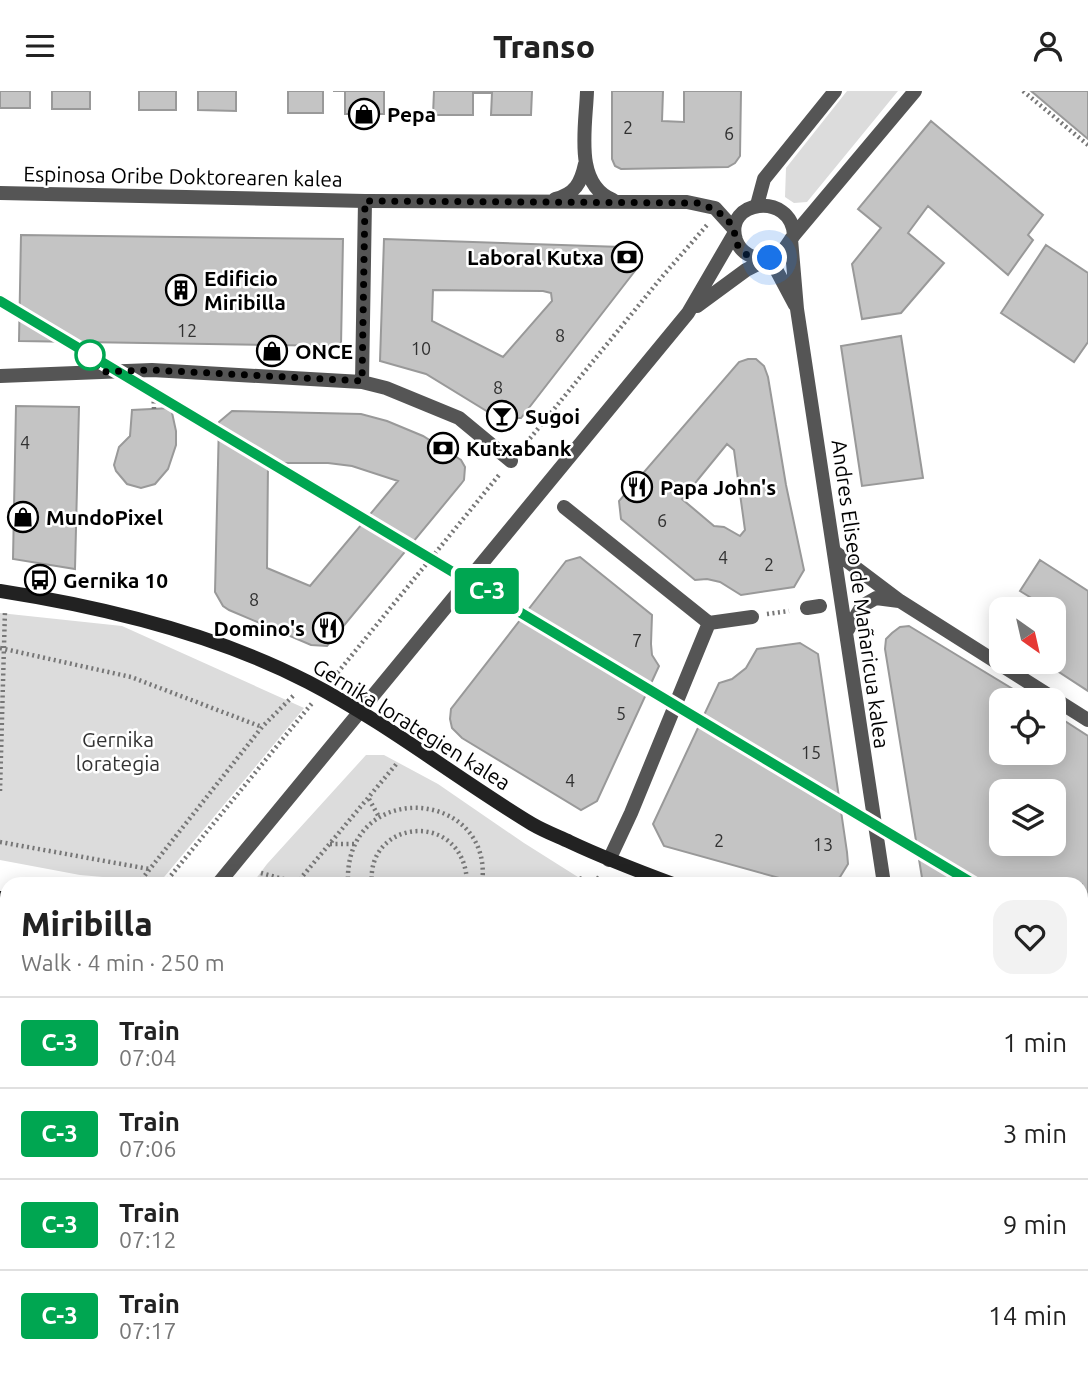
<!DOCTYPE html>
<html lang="en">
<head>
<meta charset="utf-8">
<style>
  :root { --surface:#fff; --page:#f2f2f2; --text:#222; --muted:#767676; --line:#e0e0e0 }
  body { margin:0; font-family:Ubuntu,sans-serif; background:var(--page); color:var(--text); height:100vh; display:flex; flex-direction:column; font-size:26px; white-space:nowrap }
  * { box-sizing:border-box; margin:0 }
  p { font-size:23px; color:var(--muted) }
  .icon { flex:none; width:38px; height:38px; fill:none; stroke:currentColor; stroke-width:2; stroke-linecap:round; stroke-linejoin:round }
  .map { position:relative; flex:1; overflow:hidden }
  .drawer { position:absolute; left:0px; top:786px; width:1088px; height:499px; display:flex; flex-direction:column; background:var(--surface); border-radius:21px 21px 0 0; box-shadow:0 4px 18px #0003 }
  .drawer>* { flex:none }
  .badge { padding:0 14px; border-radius:5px; font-size:24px; line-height:46px }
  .needle { width:46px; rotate:146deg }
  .tools { position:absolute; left:989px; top:506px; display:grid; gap:14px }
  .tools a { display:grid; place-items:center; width:77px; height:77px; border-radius:14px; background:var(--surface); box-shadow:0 4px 18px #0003; font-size:35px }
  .you { position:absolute; width:35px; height:35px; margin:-18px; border:5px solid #fff; border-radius:50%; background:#1a73e8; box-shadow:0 0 0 10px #1a73e833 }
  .map>.badge { position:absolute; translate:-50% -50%; box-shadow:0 0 0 4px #fff }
  .round { display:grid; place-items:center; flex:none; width:74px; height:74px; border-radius:21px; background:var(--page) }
  .headline { display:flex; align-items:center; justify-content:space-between; height:119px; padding:0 21px }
  h1 { font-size:33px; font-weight:800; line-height:52px }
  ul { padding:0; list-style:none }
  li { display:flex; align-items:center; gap:21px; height:91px; padding:0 21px; border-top:2px solid var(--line) }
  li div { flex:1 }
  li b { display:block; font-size:26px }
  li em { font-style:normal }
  li .badge { min-width:77px; font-weight:700; text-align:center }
  header { display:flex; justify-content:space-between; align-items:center; height:91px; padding:0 21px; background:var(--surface); font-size:32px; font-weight:800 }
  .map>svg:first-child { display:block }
  .green { fill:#dcdcdc }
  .building { fill:#c4c4c4; stroke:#999; stroke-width:2; fill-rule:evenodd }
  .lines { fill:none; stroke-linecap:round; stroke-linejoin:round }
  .path { stroke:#777; stroke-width:4.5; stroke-dasharray:2 3.5; stroke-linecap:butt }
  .pedestrian { stroke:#555; stroke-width:14 }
  .minor { stroke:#555; stroke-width:14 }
  .secondary { stroke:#222; stroke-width:14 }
  .line-casing { stroke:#fff; stroke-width:16 }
  .line { stroke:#00a651; stroke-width:10 }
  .walk { stroke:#000; stroke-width:7; stroke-dasharray:0 12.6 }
  .stop-dot { fill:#fff; stroke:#00a651; stroke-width:3.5 }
  .labels { text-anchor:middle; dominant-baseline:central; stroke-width:5; stroke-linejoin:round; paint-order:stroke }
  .number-label { font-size:18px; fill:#313131 }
  .poi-label { font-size:21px; font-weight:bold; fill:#000; stroke:#fff; text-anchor:start }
  .street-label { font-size:21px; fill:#000; stroke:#fff }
  .park-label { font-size:21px; fill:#333; stroke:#fff }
</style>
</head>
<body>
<header><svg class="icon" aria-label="menu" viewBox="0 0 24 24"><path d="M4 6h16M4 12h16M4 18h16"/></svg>Transo<svg class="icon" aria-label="person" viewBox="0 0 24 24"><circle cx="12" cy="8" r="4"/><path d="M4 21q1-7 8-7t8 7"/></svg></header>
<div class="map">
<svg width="1088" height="1283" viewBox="0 0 1088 1283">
  <rect width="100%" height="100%" fill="#fff"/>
  <!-- green -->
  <path class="green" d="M 847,0 L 898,0 L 807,111 L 794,112 L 785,106 L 786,77 Z
    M 0,522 L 122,535 L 304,617 L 160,791 L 80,784 L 0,769 Z
    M 366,664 L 384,664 L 438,693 L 524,752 L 589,793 L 252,793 L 267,773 Z
    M 7,1215 L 7,1278 L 445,1278 L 453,1283 L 0,1283 L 0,1230 Z"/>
  <!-- building -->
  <path class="building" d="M 0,0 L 30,0 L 30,17 L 0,17 Z
    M 52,0 L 90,0 L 90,18 L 52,18 Z
    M 139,0 L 176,0 L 176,19 L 139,19 Z
    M 198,0 L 236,0 L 236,20 L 198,19 Z
    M 288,0 L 323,0 L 323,22 L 288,22 Z
    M 333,0 L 384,0 L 384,23 L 345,23 L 345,0 Z
    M 434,0 L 532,0 L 531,24 L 491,24 L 492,2 L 473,2 L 473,24 L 433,24 Z
    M 612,0 L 663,0 L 662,30 L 684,31 L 684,0 L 741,0 L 740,65 L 735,72 L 728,76 L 621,78 L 615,75 L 612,68 Z
    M 1031,0 L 1088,0 L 1088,48 Z
    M 931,30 L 1043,124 L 1028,144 L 1033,149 L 1008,184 L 928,115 L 908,142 L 944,172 L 901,222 L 862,228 L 852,173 L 881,137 L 858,118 Z
    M 21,144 L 343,148 L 341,255 L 19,250 Z
    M 384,148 L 622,156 L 632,159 L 638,167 L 638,176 L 521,327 L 498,327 L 426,283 L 380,270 ZM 433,199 L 543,200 L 551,202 L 552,210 L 503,266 L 432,230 Z
    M 1046,154 L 1088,182 L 1088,251 L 1074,271 L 1001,222 Z
    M 901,245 L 923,387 L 862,395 L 841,255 Z
    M 748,268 L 756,268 L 764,275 L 768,286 L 786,394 L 804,479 L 794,496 L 741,504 L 720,491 L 707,488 L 695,489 L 621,428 L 619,410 L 739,271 ZM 727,353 L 734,359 L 745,439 L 740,445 L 724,436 L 714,435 L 682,408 Z
    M 16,315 L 79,316 L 75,478 L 13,468 Z
    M 171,317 L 176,340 L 176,354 L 168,378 L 155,393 L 141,397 L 127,393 L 116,380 L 114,374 L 119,356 L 130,345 L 132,319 Z
    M 232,320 L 361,323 L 387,330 L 423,345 L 461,369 L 465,376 L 464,389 L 461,393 L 327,555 L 311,554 L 229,519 L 223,515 L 215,501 L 219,331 ZM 268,372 L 328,372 L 352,375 L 398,390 L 310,495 L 267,477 Z
    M 580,466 L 652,524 L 651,553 L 652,564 L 659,575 L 597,710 L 581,719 L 462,647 L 452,637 L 450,628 L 451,618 L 566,470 Z
    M 1040,469 L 1088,500 L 1088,600 L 1042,570 L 1054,570 L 1054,518 L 1026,518 L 1033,508 L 1020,500 Z
    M 909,535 L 1031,609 L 1001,609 L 1001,662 L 1054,662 L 1054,623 L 1088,645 L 1088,812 L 1082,814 L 1082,793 L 923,793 L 885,558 L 886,548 L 892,542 L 900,536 ZM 1001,700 L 1054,700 L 1054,752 L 1001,752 Z
    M 800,552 L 818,563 L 847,761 L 848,773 L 840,786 L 828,793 L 801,793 L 664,755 L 653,733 L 719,592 L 732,588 L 746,577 L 757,558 Z
    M 1088,872 L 1088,930 L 1082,932 L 1082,874 Z
    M 605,1278 L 747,1278 L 712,1283 L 609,1283 Z"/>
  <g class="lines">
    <!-- path -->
    <path class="path" d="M 1023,0 L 1088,54
      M 153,294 L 154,318
      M 523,356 L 661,187 L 707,134
      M 767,523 L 789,520
      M 0,557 L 131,586 L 262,636
      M 334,586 L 499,384
      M 0,700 L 5,519
      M 369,708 L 379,726
      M 0,751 L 149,778
      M 330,753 L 354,753
      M 261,782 L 298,792
      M 138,793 L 262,636 L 294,604
      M 164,793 L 313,611
      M 296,793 L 398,671
      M 348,793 C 343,686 495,697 482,793
      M 372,793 C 365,727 466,718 467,793
      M 570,793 L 579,787 L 595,792 L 600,784
      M 0,970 L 7,970
      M 0,993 L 7,985
      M 0,1253 L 7,1243
      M 220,1278 L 228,1283
      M 341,1278 L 343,1283
      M 452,1278 L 458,1283
      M 466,1278 L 472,1283
      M 4,1283 L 12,1278
      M 441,1283 L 447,1278"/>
    <!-- pedestrian -->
    <path class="pedestrian" d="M 0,285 L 152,279 L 362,291 L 386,297 L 459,327 L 511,370
      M 362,291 L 365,110
      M 564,416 L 709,532 L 752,526
      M 807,517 L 820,515
      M 609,769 L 631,722 L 709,532
      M 789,1278 L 790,1283
      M 848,1283 L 881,1278"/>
    <!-- minor -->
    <path class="minor" d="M 587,0 C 586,35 573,93 613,109
      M 0,102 L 365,110 L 687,111 L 715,117 L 734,138
      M 555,108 C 575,103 581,92 585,73
      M 757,114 L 764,88 L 835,0
      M 791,148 L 797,218 L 884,793
      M 770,167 L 795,214
      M 766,169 C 753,167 741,163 736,149 C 723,109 791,100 794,144
      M 697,215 L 746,179 L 783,160 L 794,144 L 915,0
      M 835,461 L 900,510 L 1088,629
      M 847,540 L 862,515 L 876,507 L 899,510
      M 218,793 L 688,222 L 734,143
      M 1082,942 L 1088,940
      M 0,1062 L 7,1053
      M 0,1167 L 7,1167
      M 1082,1228 L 1088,1219
      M 507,1278 L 512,1283
      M 956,1278 L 957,1283
      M 1075,1283 L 1088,1279"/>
    <!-- secondary -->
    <path class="secondary" d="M 0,500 C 103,516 215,543 308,591 C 387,632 456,687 532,733 C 544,740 557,745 570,751 C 604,767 638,780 673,793
      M 0,807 L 7,808
      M 1082,846 L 1088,844"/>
  </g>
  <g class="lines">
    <!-- line casing -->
    <g class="line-casing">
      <path id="line" d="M 0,210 L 974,793"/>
    </g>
    <!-- line -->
    <use href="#line" class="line"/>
    <!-- walk -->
    <path class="walk" d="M 90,264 L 101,281 L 152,279 L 362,290 L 365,110 L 698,112 C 711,116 727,124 733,137 C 735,141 735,148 737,153 C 743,165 758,171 770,167"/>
  </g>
  <!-- icons -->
  <defs>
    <g id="shop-ring" transform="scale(1.575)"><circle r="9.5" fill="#fff" stroke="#000" stroke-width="1.5"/><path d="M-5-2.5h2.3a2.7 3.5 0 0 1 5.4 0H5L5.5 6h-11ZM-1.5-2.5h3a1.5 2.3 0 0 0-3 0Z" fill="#000"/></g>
    <g id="bank-ring" transform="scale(1.575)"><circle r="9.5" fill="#fff" stroke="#000" stroke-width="1.5"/><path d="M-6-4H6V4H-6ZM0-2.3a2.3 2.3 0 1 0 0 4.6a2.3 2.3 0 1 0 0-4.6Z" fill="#000"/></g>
    <g id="building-ring" transform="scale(1.575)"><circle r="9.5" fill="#fff" stroke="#000" stroke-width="1.5"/><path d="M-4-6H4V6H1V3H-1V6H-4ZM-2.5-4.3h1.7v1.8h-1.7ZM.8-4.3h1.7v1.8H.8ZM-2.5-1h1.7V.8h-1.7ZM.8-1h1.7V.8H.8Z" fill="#000"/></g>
    <g id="bar-ring" transform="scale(1.575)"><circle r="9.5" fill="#fff" stroke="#000" stroke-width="1.5"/><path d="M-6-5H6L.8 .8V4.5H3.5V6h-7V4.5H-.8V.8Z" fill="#000"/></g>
    <g id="restaurant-ring" transform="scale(1.575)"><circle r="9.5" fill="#fff" stroke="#000" stroke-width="1.5"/><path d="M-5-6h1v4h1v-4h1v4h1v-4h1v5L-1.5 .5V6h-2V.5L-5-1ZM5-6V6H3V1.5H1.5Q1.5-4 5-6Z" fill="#000"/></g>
    <g id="bus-ring" transform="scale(1.575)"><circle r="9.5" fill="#fff" stroke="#000" stroke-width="1.5"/><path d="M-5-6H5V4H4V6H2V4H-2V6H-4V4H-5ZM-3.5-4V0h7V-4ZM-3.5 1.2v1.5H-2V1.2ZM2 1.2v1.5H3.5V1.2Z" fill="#000"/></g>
  </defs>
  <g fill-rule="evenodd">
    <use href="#shop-ring" x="364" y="23"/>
    <use href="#bank-ring" x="627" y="166"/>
    <use href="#building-ring" x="181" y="199"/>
    <use href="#shop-ring" x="272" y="260"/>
    <use href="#bar-ring" x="502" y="325"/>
    <use href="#bank-ring" x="443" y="357"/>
    <use href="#restaurant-ring" x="637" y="396"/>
    <use href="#shop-ring" x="23" y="426"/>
    <use href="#bus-ring" x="40" y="489"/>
    <use href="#restaurant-ring" x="328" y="537"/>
  </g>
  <!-- markers -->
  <circle class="stop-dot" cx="90" cy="264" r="14"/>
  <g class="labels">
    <!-- number labels -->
    <g class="number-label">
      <text x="628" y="36">2</text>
      <text x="729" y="42">6</text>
      <text x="187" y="239">12</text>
      <text x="560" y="244">8</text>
      <text x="421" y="257">10</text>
      <text x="498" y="296">8</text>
      <text x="25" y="351">4</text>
      <text x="662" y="429">6</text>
      <text x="723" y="466">4</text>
      <text x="769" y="473">2</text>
      <text x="254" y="508">8</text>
      <text x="637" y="549">7</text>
      <text x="621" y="622">5</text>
      <text x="811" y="661">15</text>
      <text x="570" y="689">4</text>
      <text x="719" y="749">2</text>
      <text x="823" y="753">13</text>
    </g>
    <!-- poi labels -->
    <g class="poi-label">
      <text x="387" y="23">Pepa</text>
      <text x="604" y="166" text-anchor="end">Laboral Kutxa</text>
      <text x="204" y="187">Edificio<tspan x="204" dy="24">Miribilla</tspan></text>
      <text x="295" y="260">ONCE</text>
      <text x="525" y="325">Sugoi</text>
      <text x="466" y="357">Kutxabank</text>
      <text x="660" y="396">Papa John's</text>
      <text x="46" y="426">MundoPixel</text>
      <text x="63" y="489">Gernika 10</text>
      <text x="305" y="537" text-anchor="end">Domino's</text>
    </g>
    <!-- street labels -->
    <g class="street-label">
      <text transform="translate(183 85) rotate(1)">Espinosa Oribe Doktorearen kalea</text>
      <text transform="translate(861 503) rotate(82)">Andres Eliseo de Mañaricua kalea</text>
      <text transform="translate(412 633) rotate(32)">Gernika lorategien kalea</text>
    </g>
    <!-- park labels -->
    <g class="park-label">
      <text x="118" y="648">Gernika<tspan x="118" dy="24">lorategia</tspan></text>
    </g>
  </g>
</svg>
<div class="tools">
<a><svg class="needle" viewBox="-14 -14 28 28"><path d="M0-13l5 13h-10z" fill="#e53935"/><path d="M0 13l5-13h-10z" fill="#767676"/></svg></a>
<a><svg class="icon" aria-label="locate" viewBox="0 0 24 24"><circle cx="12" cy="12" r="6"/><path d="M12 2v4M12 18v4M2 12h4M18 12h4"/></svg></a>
<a><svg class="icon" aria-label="layers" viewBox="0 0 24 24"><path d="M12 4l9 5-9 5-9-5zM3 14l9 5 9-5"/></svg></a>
</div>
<div class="you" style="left:770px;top:167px"></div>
<b class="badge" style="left:487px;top:500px;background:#00a651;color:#fff">C-3</b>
<section class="drawer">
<div class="headline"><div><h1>Miribilla</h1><p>Walk · 4 min · 250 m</p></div><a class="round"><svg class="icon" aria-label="heart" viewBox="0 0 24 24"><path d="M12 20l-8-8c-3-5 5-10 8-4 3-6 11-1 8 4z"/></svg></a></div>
<ul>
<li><span class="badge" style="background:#00a651;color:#fff">C-3</span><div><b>Train</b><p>07:04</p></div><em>1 min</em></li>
<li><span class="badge" style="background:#00a651;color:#fff">C-3</span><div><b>Train</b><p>07:06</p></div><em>3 min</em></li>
<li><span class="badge" style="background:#00a651;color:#fff">C-3</span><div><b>Train</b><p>07:12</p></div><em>9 min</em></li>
<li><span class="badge" style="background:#00a651;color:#fff">C-3</span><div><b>Train</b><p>07:17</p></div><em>14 min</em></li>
</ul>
</section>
</div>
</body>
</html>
